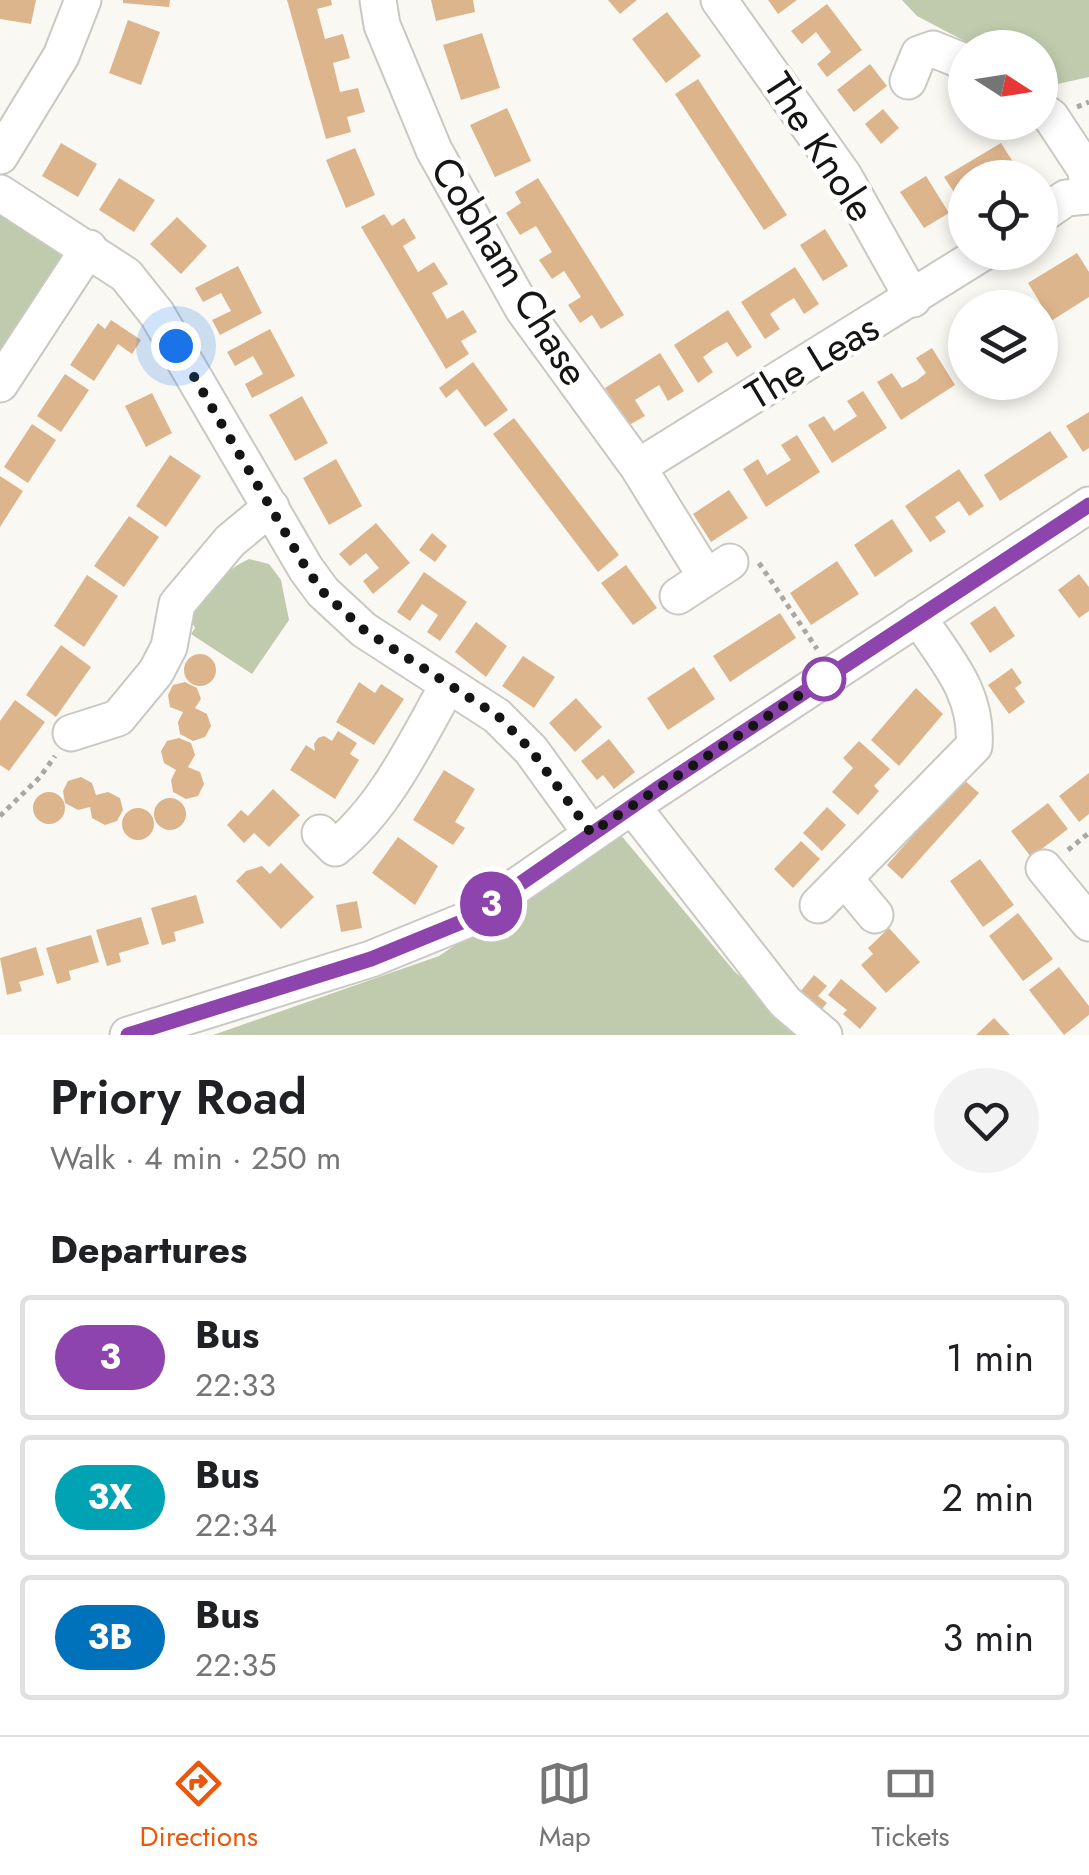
<!DOCTYPE html>
<html lang="en">
<head>
<meta charset="utf-8">
<style>
  :root { --surface:#fff; --page:#f2f2f2; --text:#202124; --muted:#757577; --line:#e0e0e0; --accent:#ea580c }
  body { margin:0; font-family:Jost,sans-serif; background:var(--page); color:var(--text); height:100vh; display:flex; flex-direction:column; font-size:38px; white-space:nowrap }
  * { box-sizing:border-box; margin:0 }
  p { font-size:32px; color:var(--muted) }
  .icon { flex:none; width:55px; height:55px; fill:none; stroke:currentColor; stroke-width:2; stroke-linecap:round; stroke-linejoin:round }
  .map { position:relative; height:1035px; overflow:hidden }
  .panel { display:flex; flex-direction:column; background:var(--surface); flex:1 }
  .panel>* { flex:none }
  .badge { padding:0 20px; border-radius:32px; font-size:35px; line-height:65px }
  .needle { width:65px; rotate:102deg }
  .controls { position:absolute; left:948px; top:30px; display:grid; gap:20px }
  .controls a { display:grid; place-items:center; width:110px; height:110px; border-radius:50%; background:var(--surface); box-shadow:0 5px 15px #0003; font-size:50px }
  .you { position:absolute; width:50px; height:50px; margin:-25px; border:8px solid #fff; border-radius:50%; background:#1a73e8; box-shadow:0 0 0 15px #1a73e833 }
  .map>.badge { position:absolute; translate:-50% -50%; box-shadow:0 0 0 5px #fff }
  h2 { padding:0 50px; font-size:38px; line-height:90px }
  .round { display:grid; place-items:center; flex:none; width:105px; height:105px; border-radius:52px; background:var(--page) }
  .head { display:flex; align-items:center; justify-content:space-between; height:170px; padding:0 50px }
  h1 { font-size:48px; font-weight:600; line-height:75px }
  ul { padding:0; list-style:none }
  li { display:flex; align-items:center; gap:30px; height:125px; margin:0 20px 15px; padding:0 30px; border:5px solid var(--line); border-radius:10px }
  li div { flex:1 }
  li b { display:block; font-size:38px }
  li em { font-style:normal }
  li .badge { min-width:110px; font-weight:700; text-align:center }
  .dock { display:flex; justify-content:space-around; align-items:center; height:140px; border-top:2px solid var(--line); background:var(--surface); font-size:28px; color:var(--muted) }
  .dock a { display:grid; justify-items:center; gap:5px }
  .dock .selected { color:var(--accent) }
  .map>svg:first-child { display:block }
  .green { fill:#bfcbac }
  .building { fill:#ddb58d }
  .lines { fill:none; stroke-linecap:round; stroke-linejoin:round }
  .minor-casing { stroke:#cac8c3; stroke-width:39 }
  .path { stroke:#a9a8a4; stroke-width:5; stroke-dasharray:5 5; stroke-linecap:butt }
  .minor { stroke:#fff; stroke-width:35 }
  .line-casing { stroke:#fff; stroke-width:22 }
  .line { stroke:#8e44ad; stroke-width:15 }
  .walk { stroke:#151513; stroke-width:10; stroke-dasharray:0 18 }
  .stop-dot { fill:#fff; stroke:#8e44ad; stroke-width:5 }
  .labels { text-anchor:middle; dominant-baseline:central; stroke-width:9; stroke-linejoin:round; paint-order:stroke }
  .street-label { font-size:40px; fill:#151513; stroke:#fff }
</style>
</head>
<body>
<div class="map">
<svg width="1089" height="1035" viewBox="0 0 1089 1035">
  <rect width="100%" height="100%" fill="#faf8f3"/>
  <!-- green -->
  <path class="green" d="M 902,0 L 1089,0 L 1089,77 L 1049,86 L 1040,81 L 1040,48 L 976,47 L 917,16 Z
    M 0,193 L 89,248 L 0,384 Z
    M 249,559 L 269,564 L 281,580 L 289,620 L 252,674 L 191,634 L 195,628 L 190,618 C 199,591 225,571 249,559 Z
    M 620,834 L 735,972 L 808,1035 L 213,1035 L 439,956 Z"/>
  <!-- building -->
  <path class="building" d="M 0,0 L 36,0 L 31,24 L 0,19 Z
    M 123,0 L 170,0 L 169,7 L 123,3 Z
    M 287,0 L 331,0 L 332,5 L 317,9 L 325,39 L 343,34 L 350,58 L 333,63 L 340,92 L 358,88 L 365,112 L 347,117 L 351,132 L 326,139 Z
    M 431,0 L 473,0 L 475,12 L 436,21 Z
    M 608,0 L 637,0 L 620,14 Z
    M 768,0 L 797,0 L 778,14 Z
    M 827,4 L 862,50 L 827,77 L 817,64 L 831,52 L 816,32 L 802,44 L 791,31 Z
    M 667,12 L 701,56 L 666,83 L 632,39 Z
    M 128,20 L 160,32 L 141,85 L 109,73 Z
    M 482,33 L 500,88 L 461,100 L 443,45 Z
    M 870,64 L 887,86 L 854,112 L 837,90 Z
    M 698,79 L 787,215 L 764,230 L 675,94 Z
    M 507,108 L 531,161 L 495,177 L 470,125 Z
    M 883,109 L 899,128 L 881,144 L 865,124 Z
    M 61,143 L 97,164 L 78,197 L 42,176 Z
    M 1001,143 L 1023,178 L 965,178 L 965,209 L 944,177 Z
    M 355,148 L 375,195 L 346,208 L 326,160 Z
    M 926,176 L 949,213 L 924,228 L 900,192 Z
    M 119,178 L 155,200 L 134,232 L 99,210 Z
    M 538,178 L 624,315 L 601,329 L 592,315 L 580,323 L 568,305 L 581,297 L 572,283 L 564,271 L 552,279 L 539,260 L 552,252 L 536,226 L 520,235 L 506,213 L 521,203 L 515,192 Z
    M 384,214 L 392,226 L 404,218 L 416,238 L 403,246 L 418,272 L 434,262 L 448,284 L 432,293 L 447,319 L 463,310 L 477,332 L 461,341 L 469,354 L 446,369 L 361,227 Z
    M 177,217 L 207,246 L 181,274 L 150,244 Z
    M 825,229 L 848,266 L 823,281 L 800,245 Z
    M 1077,253 L 1089,272 L 1089,297 L 1051,321 L 1028,283 Z
    M 238,266 L 262,313 L 220,335 L 212,320 L 231,311 L 221,293 L 203,302 L 195,288 Z
    M 795,267 L 819,304 L 804,314 L 794,298 L 781,306 L 770,314 L 780,329 L 765,339 L 741,302 Z
    M 728,310 L 752,347 L 737,357 L 727,342 L 714,349 L 703,357 L 713,372 L 698,383 L 674,345 Z
    M 111,320 L 141,340 L 132,354 L 118,344 L 94,381 L 70,365 L 98,323 L 105,329 Z
    M 270,329 L 295,376 L 252,398 L 245,384 L 263,374 L 253,356 L 235,366 L 227,352 Z
    M 932,348 L 955,385 L 901,420 L 877,382 L 892,373 L 902,388 L 916,381 L 926,373 L 916,358 Z
    M 660,353 L 684,391 L 668,401 L 659,385 L 635,400 L 645,416 L 629,425 L 605,388 Z
    M 473,362 L 508,410 L 485,427 L 457,389 L 446,398 L 439,388 Z
    M 65,374 L 89,390 L 61,432 L 37,416 Z
    M 863,391 L 887,428 L 832,463 L 808,425 L 824,416 L 834,431 L 857,416 L 847,401 Z
    M 152,393 L 172,433 L 146,447 L 125,406 Z
    M 302,396 L 328,443 L 295,461 L 269,415 Z
    M 1089,412 L 1089,448 L 1083,452 L 1066,426 Z
    M 514,418 L 619,555 L 598,572 L 493,434 Z
    M 32,424 L 56,440 L 28,483 L 4,467 Z
    M 1050,431 L 1068,457 L 1000,501 L 984,475 Z
    M 797,435 L 820,472 L 766,507 L 743,469 L 758,459 L 767,475 L 791,460 L 781,445 Z
    M 170,455 L 201,476 L 166,527 L 136,506 Z
    M 336,459 L 362,506 L 329,525 L 303,478 Z
    M 959,469 L 984,506 L 969,516 L 959,501 L 935,517 L 946,532 L 930,542 L 905,506 Z
    M 0,476 L 23,491 L 0,527 Z
    M 729,490 L 748,518 L 711,542 L 693,514 Z
    M 129,516 L 159,537 L 124,587 L 94,566 Z
    M 892,519 L 913,551 L 875,577 L 854,545 Z
    M 376,523 L 410,563 L 373,594 L 363,581 L 379,568 L 366,553 L 350,566 L 339,554 Z
    M 432,533 L 447,546 L 435,562 L 419,550 Z
    M 837,561 L 859,594 L 811,625 L 790,593 Z
    M 626,565 L 657,608 L 633,625 L 601,583 Z
    M 424,572 L 467,602 L 440,641 L 427,632 L 438,615 L 422,604 L 410,621 L 397,612 Z
    M 1079,574 L 1089,587 L 1089,611 L 1079,618 L 1058,590 Z
    M 87,575 L 118,596 L 84,647 L 54,626 Z
    M 995,606 L 1015,636 L 990,653 L 970,623 Z
    M 780,613 L 796,638 L 730,682 L 713,656 Z
    M 476,622 L 507,646 L 486,677 L 455,652 Z
    M 61,645 L 91,667 L 56,717 L 26,695 Z
    M184 670a16 16 0 1 1 32 0a16 16 0 1 1-32 0Z
    M 523,656 L 555,677 L 534,708 L 502,686 Z
    M 694,667 L 715,699 L 668,730 L 647,698 Z
    M 1012,668 L 1022,683 L 1015,688 L 1025,702 L 1009,714 L 988,685 Z
    M 185,682 L 197,688 L 201,699 L 195,708 L 207,714 L 211,726 L 205,737 L 193,741 L 180,734 L 178,722 L 183,712 L 170,707 L 168,695 L 173,685 Z
    M 359,682 L 375,693 L 381,684 L 404,699 L 374,745 L 336,722 Z
    M 916,688 L 943,714 L 899,766 L 871,740 Z
    M 576,698 L 602,727 L 575,752 L 549,723 Z
    M 15,700 L 45,722 L 9,771 L 0,765 L 0,721 Z
    M 338,731 L 357,743 L 350,754 L 359,760 L 335,799 L 290,770 L 306,745 L 315,751 L 314,744 L 318,738 L 324,736 L 332,741 Z
    M 179,738 L 191,743 L 195,755 L 188,767 L 200,772 L 204,784 L 198,796 L 186,799 L 173,792 L 171,780 L 176,770 L 164,763 L 161,751 L 167,741 Z
    M 609,739 L 635,772 L 614,789 L 603,775 L 597,780 L 581,761 Z
    M 859,741 L 890,769 L 874,786 L 879,791 L 858,815 L 832,792 L 853,768 L 843,758 Z
    M 444,770 L 475,789 L 455,822 L 465,828 L 453,845 L 413,820 Z
    M 1089,773 L 1089,814 L 1079,822 L 1059,796 Z
    M 81,777 L 92,783 L 96,795 L 108,792 L 120,798 L 123,810 L 117,821 L 105,825 L 92,818 L 90,807 L 78,810 L 65,803 L 63,791 L 68,781 Z
    M 963,779 L 979,793 L 902,879 L 887,865 Z
    M 273,789 L 300,815 L 269,847 L 254,833 L 244,843 L 227,825 L 241,810 L 248,816 Z
    M33 808a16 16 0 1 1 32 0a16 16 0 1 1-32 0Z
    M154 814a16 16 0 1 1 32 0a16 16 0 1 1-32 0Z
    M 1048,803 L 1068,829 L 1031,857 L 1011,831 Z
    M 827,807 L 846,825 L 822,851 L 803,833 Z
    M122 824a16 16 0 1 1 32 0a16 16 0 1 1-32 0Z
    M 398,837 L 438,866 L 415,905 L 372,873 Z
    M 801,841 L 820,859 L 793,888 L 774,869 Z
    M 980,859 L 1014,905 L 983,927 L 950,881 Z
    M 281,863 L 314,897 L 281,929 L 236,881 L 246,871 L 262,866 L 270,874 Z
    M 196,895 L 204,923 L 174,932 L 176,941 L 162,945 L 151,908 Z
    M 357,901 L 362,928 L 341,932 L 336,905 Z
    M 1018,913 L 1053,959 L 1023,981 L 989,936 Z
    M 141,917 L 149,944 L 119,953 L 121,962 L 107,966 L 96,930 Z
    M 889,928 L 920,962 L 886,993 L 861,965 L 873,954 L 868,948 Z
    M 91,935 L 99,962 L 69,971 L 71,980 L 57,984 L 46,948 Z
    M 36,947 L 44,975 L 19,982 L 22,991 L 7,995 L 0,958 Z
    M 1059,967 L 1089,1006 L 1089,1015 L 1064,1035 L 1029,990 Z
    M 814,975 L 827,986 L 818,996 L 827,1003 L 821,1010 L 800,992 Z
    M 841,979 L 877,1008 L 860,1029 L 843,1014 L 847,1010 L 828,995 Z
    M 994,1018 L 1010,1035 L 976,1035 Z"/>
  <g class="lines">
    <!-- minor casing -->
    <g class="minor-casing">
      <path id="minor" d="M 378,0 L 382,25 L 434,150 L 523,309 L 638,467 L 706,577
        M 719,0 L 844,176 L 913,299
        M 908,81 L 919,54 L 933,49 L 965,62
        M 1040,109 L 1051,117 L 1086,170 L 1088,196
        M 0,156 L 61,56 L 83,0
        M 0,193 L 126,275 L 157,314 L 306,569 L 323,592 L 364,630 L 497,716 L 531,750 L 591,833
        M 1040,216 L 1066,198 L 1089,196
        M 0,384 L 89,248
        M 638,467 L 984,252
        M 678,596 L 730,562
        M 71,733 L 118,718 L 156,672 L 169,647 L 177,604 L 230,541 L 271,507
        M 632,806 L 785,1002 L 824,1035
        M 320,833 L 335,848 C 386,807 416,741 448,685
        M 1044,868 L 1089,923
        M 845,879 L 875,915
        M 818,905 L 974,746 C 978,692 946,660 918,617
        M 128,1035 L 371,959 L 469,919 L 632,806 L 1089,505"/>
    </g>
    <!-- path -->
    <path class="path" d="M 1077,107 L 1089,102
      M 759,563 L 817,649
      M 0,816 L 40,777 L 55,756
      M 1068,850 L 1089,833"/>
    <!-- minor -->
    <use href="#minor" class="minor"/>
  </g>
  <g class="lines">
    <!-- line casing -->
    <g class="line-casing">
      <path id="line" d="M 128,1035 L 371,959 L 469,919 L 660,787 L 1089,505"/>
    </g>
    <!-- line -->
    <use href="#line" class="line"/>
    <!-- walk -->
    <path class="walk" d="M 176,346 L 306,568 L 323,592 L 364,630 L 498,716 L 531,750 L 591,833 L 833,673 L 824,679"/>
  </g>
  <!-- markers -->
  <circle class="stop-dot" cx="824" cy="679" r="20"/>
  <g class="labels">
    <!-- street labels -->
    <g class="street-label">
      <text transform="translate(820 147) rotate(57)">The Knole</text>
      <text transform="translate(510 271) rotate(58)">Cobham Chase</text>
      <text transform="translate(812 361) rotate(-31)">The Leas</text>
    </g>
  </g>
</svg>
<div class="controls">
<a><svg class="needle" viewBox="-14 -14 28 28"><path d="M0-13l5 13h-10z" fill="#e53935"/><path d="M0 13l5-13h-10z" fill="#757577"/></svg></a>
<a><svg class="icon" aria-label="locate" viewBox="0 0 24 24"><circle cx="12" cy="12" r="6"/><path d="M12 2v4M12 18v4M2 12h4M18 12h4"/></svg></a>
<a><svg class="icon" aria-label="layers" viewBox="0 0 24 24"><path d="M12 4l9 5-9 5-9-5zM3 14l9 5 9-5"/></svg></a>
</div>
<div class="you" style="left:176px;top:346px"></div>
<b class="badge" style="left:491px;top:904px;background:#8e44ad;color:#fff">3</b>
</div>
<section class="panel">
<div class="head"><div><h1>Priory Road</h1><p>Walk · 4 min · 250 m</p></div><a class="round"><svg class="icon" aria-label="heart" viewBox="0 0 24 24"><path d="M12 20l-8-8c-3-5 5-10 8-4 3-6 11-1 8 4z"/></svg></a></div>
<h2>Departures</h2>
<ul>
<li><span class="badge" style="background:#8e44ad;color:#fff">3</span><div><b>Bus</b><p>22:33</p></div><em>1 min</em></li>
<li><span class="badge" style="background:#00a3b4;color:#fff">3X</span><div><b>Bus</b><p>22:34</p></div><em>2 min</em></li>
<li><span class="badge" style="background:#0072bc;color:#fff">3B</span><div><b>Bus</b><p>22:35</p></div><em>3 min</em></li>
</ul>
</section>
<nav class="dock">
<a class="selected"><svg class="icon" aria-label="directions" viewBox="0 0 24 24"><path d="M12 3l9 9-9 9-9-9zM9 14v-3h6M13 9l2 2-2 2"/></svg>Directions</a>
<a><svg class="icon" aria-label="map" viewBox="0 0 24 24"><path d="M3 6l6-2 6 2 6-2v14l-6 2-6-2-6 2zM9 4v14M15 6v14"/></svg>Map</a>
<a><svg class="icon" aria-label="tickets" viewBox="0 0 24 24"><path d="M3 7h18v10H3zM15 7v10"/></svg>Tickets</a>
</nav>
</body>
</html>
